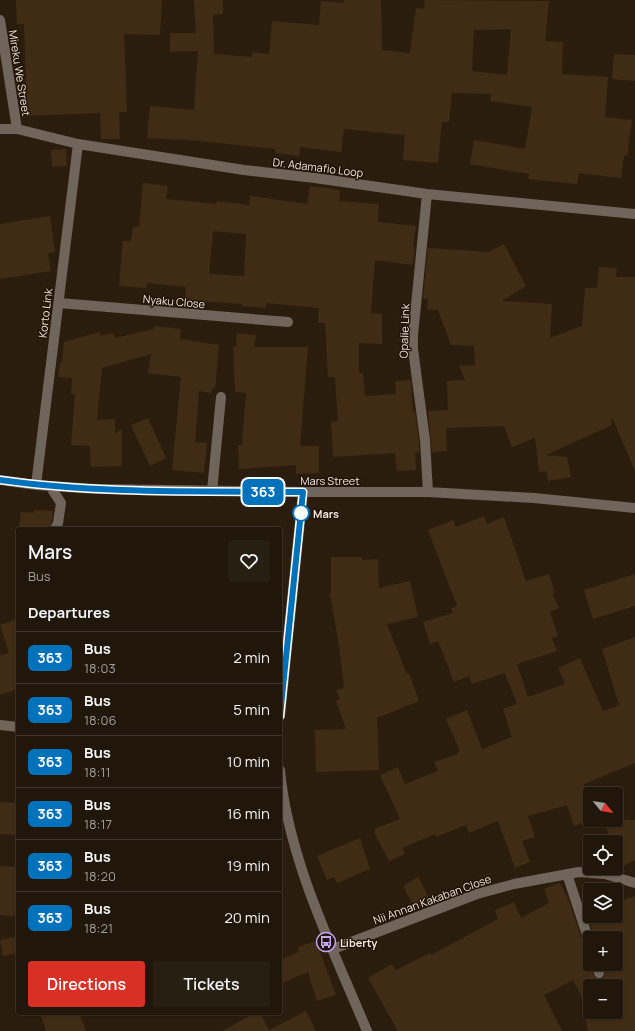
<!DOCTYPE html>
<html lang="en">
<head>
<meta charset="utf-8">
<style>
  :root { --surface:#20160a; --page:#281f13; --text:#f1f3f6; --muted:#a29f9c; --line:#3d352b; --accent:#d93025 }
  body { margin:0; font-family:Manrope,sans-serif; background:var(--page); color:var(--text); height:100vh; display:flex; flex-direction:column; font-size:15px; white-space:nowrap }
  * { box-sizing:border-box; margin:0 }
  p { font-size:13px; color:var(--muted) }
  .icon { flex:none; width:22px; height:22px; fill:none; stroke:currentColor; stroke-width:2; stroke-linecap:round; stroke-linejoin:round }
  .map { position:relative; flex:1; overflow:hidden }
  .panel { position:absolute; left:16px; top:527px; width:266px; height:488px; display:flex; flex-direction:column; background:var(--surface); border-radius:4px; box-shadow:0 1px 3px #0004,0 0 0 1px var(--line) }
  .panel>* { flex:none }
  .badge { padding:0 8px; border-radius:6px; font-size:14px; line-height:26px }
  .needle { width:26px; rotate:120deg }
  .tools { position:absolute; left:583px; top:787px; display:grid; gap:8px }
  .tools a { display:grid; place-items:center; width:40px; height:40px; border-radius:4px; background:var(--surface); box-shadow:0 1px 3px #0004,0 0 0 1px var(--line); font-size:20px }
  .map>.badge { position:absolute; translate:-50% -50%; box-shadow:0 0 0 2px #fff }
  h2 { padding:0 12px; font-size:15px; line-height:36px }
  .round { display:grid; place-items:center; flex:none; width:42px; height:42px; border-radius:4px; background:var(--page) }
  .overview { display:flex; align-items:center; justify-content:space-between; height:68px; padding:0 12px }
  h1 { font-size:19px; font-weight:600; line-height:30px }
  .cta { display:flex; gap:8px; margin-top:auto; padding:8px 12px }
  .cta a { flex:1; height:46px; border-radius:4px; background:var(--accent); color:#fff; font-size:16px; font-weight:600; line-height:46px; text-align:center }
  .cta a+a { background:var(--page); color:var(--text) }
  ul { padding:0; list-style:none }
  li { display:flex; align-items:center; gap:12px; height:52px; padding:0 12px; border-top:1px solid var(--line) }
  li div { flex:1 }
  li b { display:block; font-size:15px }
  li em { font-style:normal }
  li .badge { min-width:44px; font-weight:700; text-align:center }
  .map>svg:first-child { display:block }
  .building { fill:#402c15; fill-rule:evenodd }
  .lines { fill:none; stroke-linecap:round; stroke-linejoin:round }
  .minor { stroke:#70655b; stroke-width:10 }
  .line-casing { stroke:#fff; stroke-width:9 }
  .line { stroke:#0072bc; stroke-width:6 }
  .stop-dot { fill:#fff; stroke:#0072bc; stroke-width:2 }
  .labels { text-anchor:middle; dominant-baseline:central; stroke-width:3; stroke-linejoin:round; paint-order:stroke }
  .street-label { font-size:11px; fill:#efe6dc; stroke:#211406 }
  .stop-label { font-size:11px; font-weight:bold; fill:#efe6dc; stroke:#211406; text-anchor:start }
  .poi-label { font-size:11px; font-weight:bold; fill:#efe6dc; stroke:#211406; text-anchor:start }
</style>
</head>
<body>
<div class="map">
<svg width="635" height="1031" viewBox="0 0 635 1031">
  <rect width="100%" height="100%" fill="#2b1d0e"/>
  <!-- building -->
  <path class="building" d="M 16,0 L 162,0 L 160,35 L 124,34 L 127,112 L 119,112 L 120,139 L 101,139 L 100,113 L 27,116 L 24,24 L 17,24 Z
    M 194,0 L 223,0 L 223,14 L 213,15 L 214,54 L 252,57 L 253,52 L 269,54 L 272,21 L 319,25 L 321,1 L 344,3 L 344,0 L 381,0 L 382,50 L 410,53 L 416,8 L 424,9 L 425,0 L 549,1 L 545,41 L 563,42 L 562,74 L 608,77 L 605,117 L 632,120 L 627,156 L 624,155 L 621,178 L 579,173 L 577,184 L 528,179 L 529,174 L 470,164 L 474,140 L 525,149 L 532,107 L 490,101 L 491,94 L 452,93 L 449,122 L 442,122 L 438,163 L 403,160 L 405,135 L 344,129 L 341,152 L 300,147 L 299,156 L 275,153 L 276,149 L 181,139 L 181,140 L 147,138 L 150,106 L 194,110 L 198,51 L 170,52 L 170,33 L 196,33 ZM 511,29 L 507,75 L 472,71 L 474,30 Z
    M 614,54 L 635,55 L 635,81 L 612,79 Z
    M 66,149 L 67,166 L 52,167 L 51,150 Z
    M 143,183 L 168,186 L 166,199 L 216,204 L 217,201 L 249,205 L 250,196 L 307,204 L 310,186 L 340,190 L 339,201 L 379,204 L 378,222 L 416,226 L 413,247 L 415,247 L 413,265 L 375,260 L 371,313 L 382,314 L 382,344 L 359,343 L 359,373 L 363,373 L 365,396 L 396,394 L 395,381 L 411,380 L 413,411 L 415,411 L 419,441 L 419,452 L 415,453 L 416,470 L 397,471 L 395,453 L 333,457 L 331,422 L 338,421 L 335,377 L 328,377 L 325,323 L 318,323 L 319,308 L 266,303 L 266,308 L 242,306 L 242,304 L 185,300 L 186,287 L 147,283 L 146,288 L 119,286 L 123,241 L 131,241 L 133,227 L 139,227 ZM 213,231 L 246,234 L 244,276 L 209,274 Z
    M 50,216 L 55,252 L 48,253 L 51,271 L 0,279 L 0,224 Z
    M 504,244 L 526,286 L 502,301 L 552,304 L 550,338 L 582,326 L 585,288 L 597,288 L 599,267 L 617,268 L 616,277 L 635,277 L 635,471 L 612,417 L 612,425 L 546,455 L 567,457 L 571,477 L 548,481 L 546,471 L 539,472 L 535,438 L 512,447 L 504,426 L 446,428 L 447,451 L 432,452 L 428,411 L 448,410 L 447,381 L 465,380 L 459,366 L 475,365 L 474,346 L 451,345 L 438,310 L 427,309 L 428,299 L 423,299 L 428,248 L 489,252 Z
    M 154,326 L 181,329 L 180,339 L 219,345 L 215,389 L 212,388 L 211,393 L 199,391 L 195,442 L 207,443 L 204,473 L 172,470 L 181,377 L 148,373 L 151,354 L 102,368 L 97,420 L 115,419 L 115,433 L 122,429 L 122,466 L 91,467 L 90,446 L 71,445 L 75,394 L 71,394 L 72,378 L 58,377 L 60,363 L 62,363 L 64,342 L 99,332 L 100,336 L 113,333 L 115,338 L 154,329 Z
    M 237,333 L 256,335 L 254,347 L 308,347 L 300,446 L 319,446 L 319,473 L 296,474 L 296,465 L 239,469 L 238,445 L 242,445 L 246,393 L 235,392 L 233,347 L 236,347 Z
    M 148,418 L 166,458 L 150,466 L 131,425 Z
    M 34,510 L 53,511 L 52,521 L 49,529 L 19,529 L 21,512 L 34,513 Z
    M 484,516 L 487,524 L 504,517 L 526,581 L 549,574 L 555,593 L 552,593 L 559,608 L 550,612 L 558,636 L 552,638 L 557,651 L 517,664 L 528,697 L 565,684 L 558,668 L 580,658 L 603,711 L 619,705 L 602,649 L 635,637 L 635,763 L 584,784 L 590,802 L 590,820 L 574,826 L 567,805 L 528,816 L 535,837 L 522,841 L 530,862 L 515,868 L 498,821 L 469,833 L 466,825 L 436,837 L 435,834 L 402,848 L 405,854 L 389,861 L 374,832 L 375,832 L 374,829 L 400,819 L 380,775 L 398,767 L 405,784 L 438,771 L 434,762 L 458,754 L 458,752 L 460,751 L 446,719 L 467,710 L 482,749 L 512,737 L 503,709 L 517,704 L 505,673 L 472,684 L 469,676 L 454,682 L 438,641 L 430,644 L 423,622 L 453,613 L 451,608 L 457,606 L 428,530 L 453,520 L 456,527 Z
    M 331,557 L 362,557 L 362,560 L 378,559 L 379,588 L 410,581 L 418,617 L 387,624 L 405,670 L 407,674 L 409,673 L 419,701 L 377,718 L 379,770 L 316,772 L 315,730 L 346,729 L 336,701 L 340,699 L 336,690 L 344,688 L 339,646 L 330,593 L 331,593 Z
    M 635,574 L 635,606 L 593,619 L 584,590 Z
    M 18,619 L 18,689 L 0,695 L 0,655 L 9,653 L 0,625 Z
    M 0,802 L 18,803 L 18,835 L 0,834 Z
    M 603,820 L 635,820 L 635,860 L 623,866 L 616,850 L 616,842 L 612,842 Z
    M 360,838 L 370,869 L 337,883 L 334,877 L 327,880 L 317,856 Z
    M 0,866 L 16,867 L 15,874 L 18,875 L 18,916 L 0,915 Z
    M 418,877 L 431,902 L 416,910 L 403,886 Z
    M 560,883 L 569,901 L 584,946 L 586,949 L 590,950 L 590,964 L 593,974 L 597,979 L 601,979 L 605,975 L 604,964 L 616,964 L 616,938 L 595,938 L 582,898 L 590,895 L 590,916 L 616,916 L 616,890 L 601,890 L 615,884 L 621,901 L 635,896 L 635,1031 L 588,1031 L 581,995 L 573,980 L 544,995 L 562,1031 L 398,1031 L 368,978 L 392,964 L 396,970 L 430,953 L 431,955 L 498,919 L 495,910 L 514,902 L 521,918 L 549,903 L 544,889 ZM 590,986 L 616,986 L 616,1012 L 590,1012 Z
    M 18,936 L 18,953 L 3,956 L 0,940 Z
    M 316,941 L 336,995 L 317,1001 L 308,972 L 280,984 L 280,960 L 299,952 L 298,947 Z
    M 306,1011 L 316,1031 L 223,1031 L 254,1013 L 260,1013 L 269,1030 Z
    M 40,1013 L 79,1013 L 86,1031 L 46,1031 Z"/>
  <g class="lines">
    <!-- minor -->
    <path class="minor" d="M 0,20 L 17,129
      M 0,129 L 17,129 L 78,144 L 244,170 L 315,178 L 427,194 L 635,214
      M 427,194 L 413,335 L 413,349 L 425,440 L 428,492
      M 59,303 L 288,322
      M 0,480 L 36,485 L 96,489 L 303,492 L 428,492 L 534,498 L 635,508
      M 36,485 L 78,144
      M 50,486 L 61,503 L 58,523 L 55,529
      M 212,491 L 221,397
      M 280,716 L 303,492
      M 0,725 L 18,727
      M 280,770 C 288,859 333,949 367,1031
      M 567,874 L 590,944
      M 333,949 L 477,894 L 514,884 L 579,872 L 605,874 L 635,883
      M 597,964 L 599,973"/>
  </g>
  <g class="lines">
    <!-- line casing -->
    <g class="line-casing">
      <path id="line" d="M 0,480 C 100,494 202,491 303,492 L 280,716"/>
    </g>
    <!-- line -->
    <use href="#line" class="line"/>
  </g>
  <!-- icons -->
  <defs>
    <g id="bus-ring" transform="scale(1)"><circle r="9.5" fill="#211406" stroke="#c1a8f3" stroke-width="1.5"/><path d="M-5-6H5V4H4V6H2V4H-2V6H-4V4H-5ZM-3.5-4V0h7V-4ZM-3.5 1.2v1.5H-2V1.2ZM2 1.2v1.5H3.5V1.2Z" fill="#c1a8f3"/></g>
  </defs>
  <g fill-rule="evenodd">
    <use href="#bus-ring" x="326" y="942"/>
  </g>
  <!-- markers -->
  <circle class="stop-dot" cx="301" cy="513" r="8"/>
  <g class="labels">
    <!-- street labels -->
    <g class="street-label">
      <text transform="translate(20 73) rotate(81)">Mireku We Street</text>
      <text transform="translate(318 167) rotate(7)">Dr. Adamafio Loop</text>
      <text transform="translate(174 301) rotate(5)">Nyaku Close</text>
      <text transform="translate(45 313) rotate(-83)">Korto Link</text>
      <text transform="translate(404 331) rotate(-88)">Opalie Link</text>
      <text x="330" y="480">Mars Street</text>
      <text transform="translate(432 899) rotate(-20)">Nii Annan Kakaban Close</text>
    </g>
    <!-- stop labels -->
    <g class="stop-label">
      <text x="313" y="513">Mars</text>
    </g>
    <!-- poi labels -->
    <g class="poi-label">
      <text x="340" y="942">Liberty</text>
    </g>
  </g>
</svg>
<div class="tools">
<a><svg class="needle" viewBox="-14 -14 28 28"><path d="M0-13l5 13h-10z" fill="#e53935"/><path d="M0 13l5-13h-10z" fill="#a29f9c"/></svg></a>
<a><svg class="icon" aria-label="locate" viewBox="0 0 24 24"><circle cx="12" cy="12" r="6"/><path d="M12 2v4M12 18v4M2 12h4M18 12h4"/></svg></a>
<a><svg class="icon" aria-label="layers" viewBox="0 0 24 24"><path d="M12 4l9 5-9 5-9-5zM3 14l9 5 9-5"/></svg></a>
<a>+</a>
<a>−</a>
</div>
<b class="badge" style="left:263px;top:492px;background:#0072bc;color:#fff">363</b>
<section class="panel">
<div class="overview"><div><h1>Mars</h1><p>Bus</p></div><a class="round"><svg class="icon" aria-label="heart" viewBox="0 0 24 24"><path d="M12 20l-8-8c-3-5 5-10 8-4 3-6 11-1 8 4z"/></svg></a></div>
<h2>Departures</h2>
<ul>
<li><span class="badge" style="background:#0072bc;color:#fff">363</span><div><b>Bus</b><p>18:03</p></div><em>2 min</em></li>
<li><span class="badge" style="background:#0072bc;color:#fff">363</span><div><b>Bus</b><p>18:06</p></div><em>5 min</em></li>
<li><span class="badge" style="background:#0072bc;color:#fff">363</span><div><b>Bus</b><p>18:11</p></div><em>10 min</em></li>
<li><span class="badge" style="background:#0072bc;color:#fff">363</span><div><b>Bus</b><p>18:17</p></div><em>16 min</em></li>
<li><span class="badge" style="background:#0072bc;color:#fff">363</span><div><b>Bus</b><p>18:20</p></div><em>19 min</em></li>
<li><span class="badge" style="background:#0072bc;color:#fff">363</span><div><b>Bus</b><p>18:21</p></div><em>20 min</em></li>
</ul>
<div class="cta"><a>Directions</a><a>Tickets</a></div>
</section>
</div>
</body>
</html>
